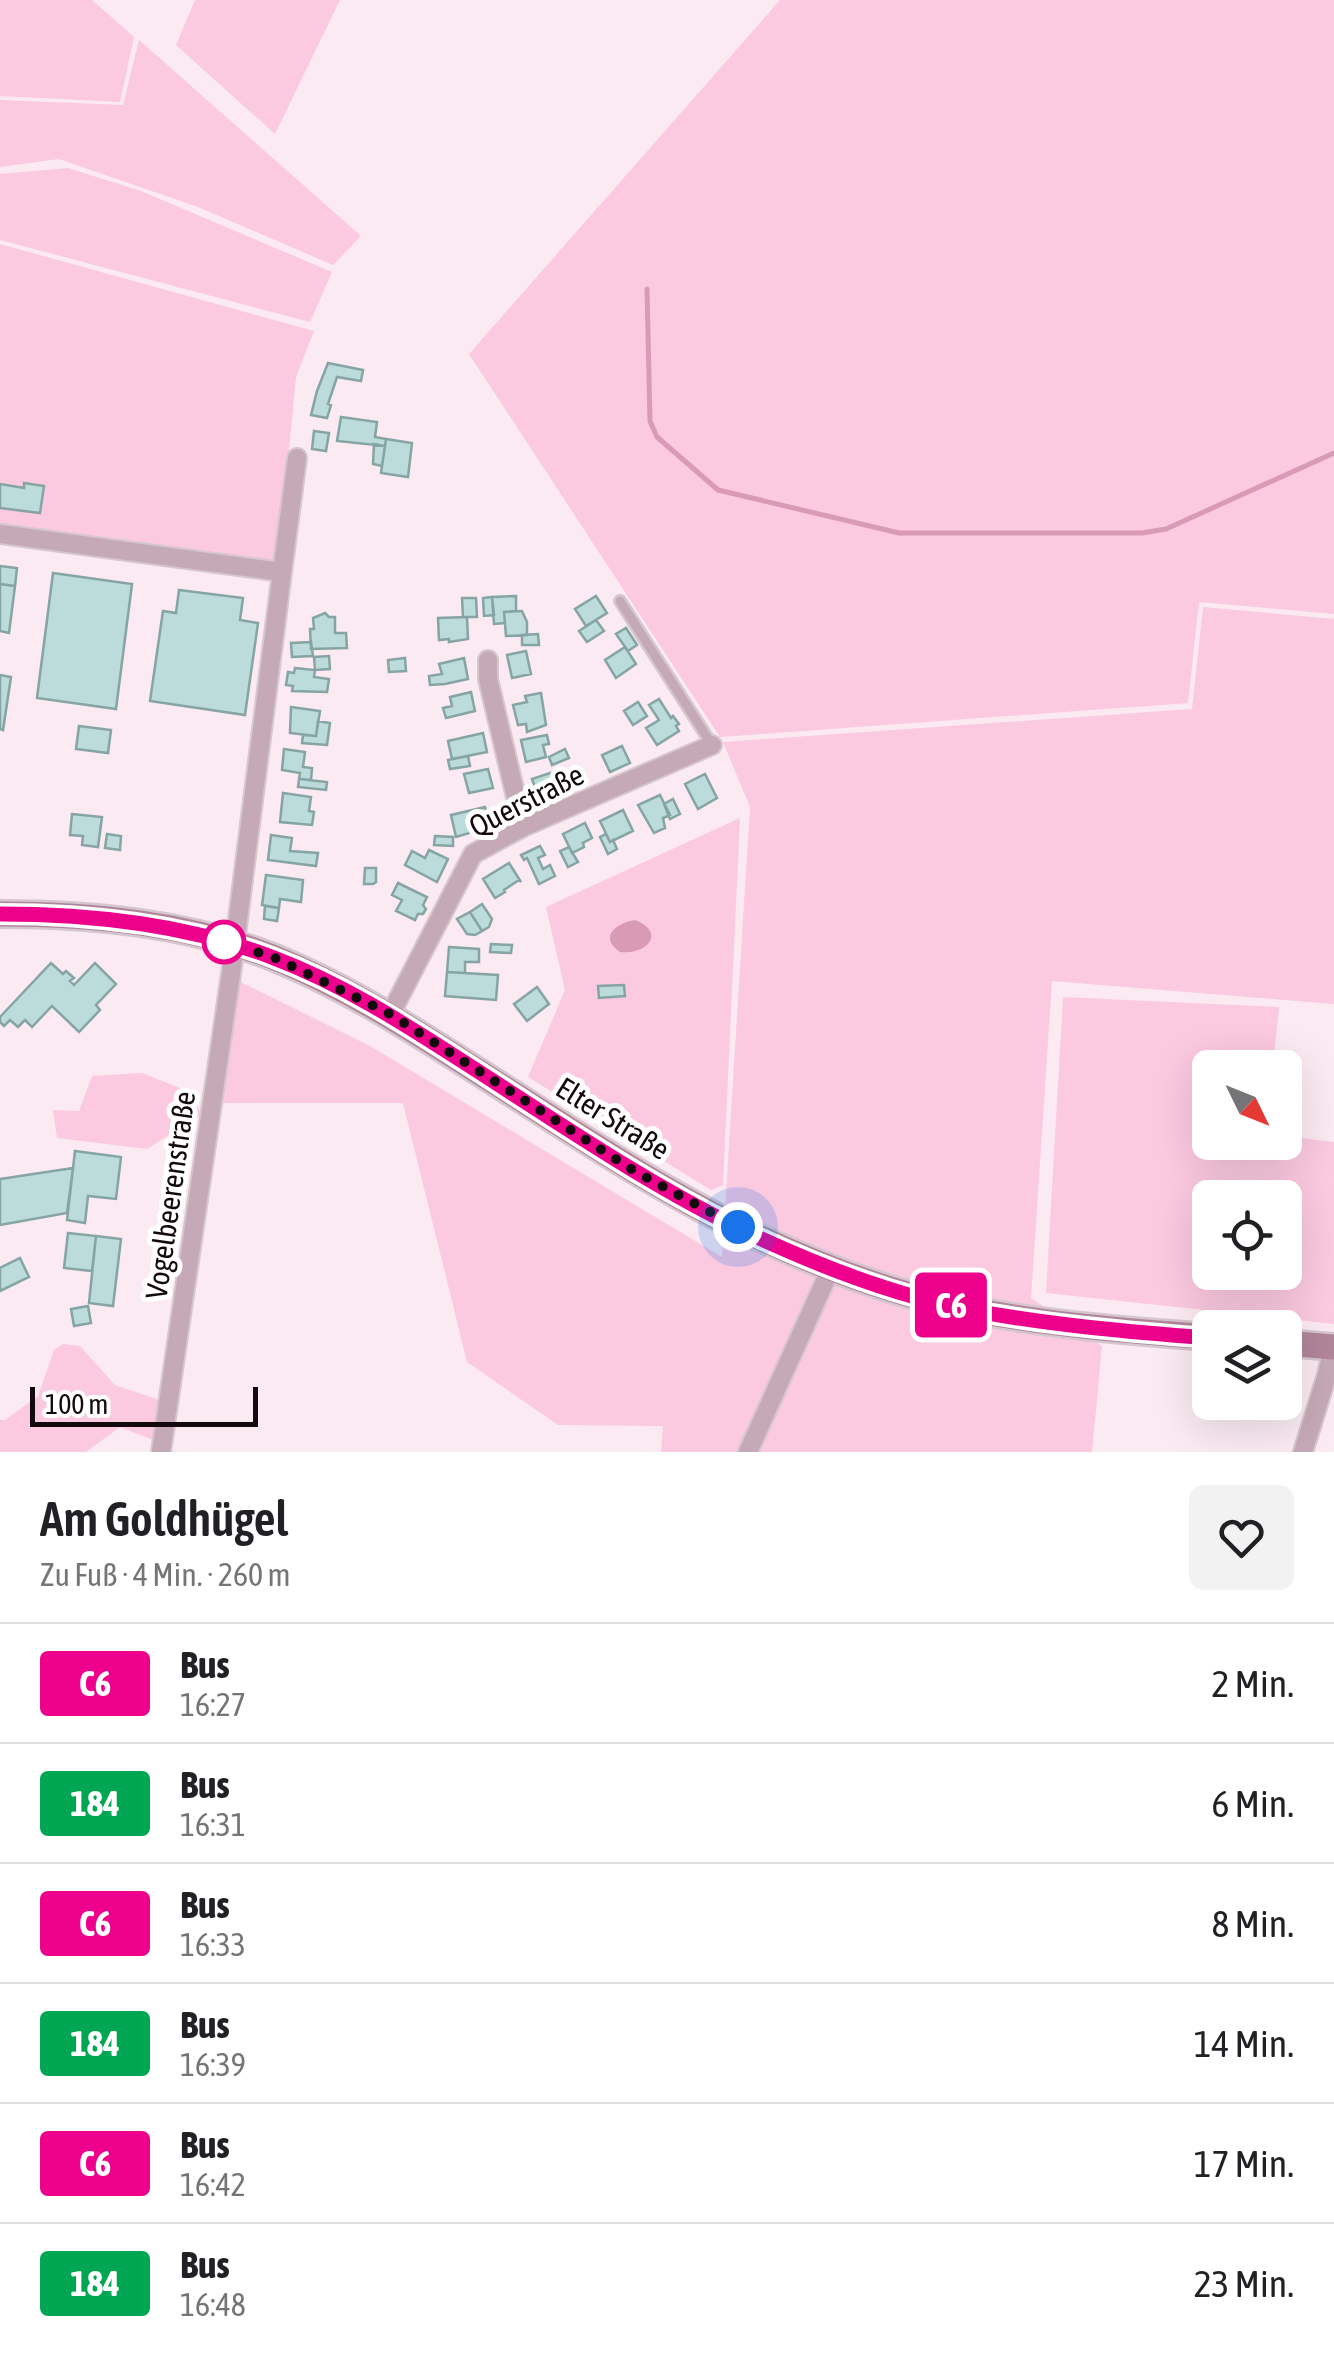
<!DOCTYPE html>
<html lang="de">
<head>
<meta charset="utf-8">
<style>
  :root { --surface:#fff; --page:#f2f2f2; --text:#202124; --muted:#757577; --line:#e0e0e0 }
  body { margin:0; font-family:"Asap Condensed",sans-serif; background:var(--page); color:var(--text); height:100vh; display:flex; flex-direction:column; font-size:38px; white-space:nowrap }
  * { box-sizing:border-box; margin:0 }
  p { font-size:32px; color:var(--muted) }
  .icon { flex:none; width:55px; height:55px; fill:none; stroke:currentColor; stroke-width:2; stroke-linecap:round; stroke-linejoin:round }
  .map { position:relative; height:1452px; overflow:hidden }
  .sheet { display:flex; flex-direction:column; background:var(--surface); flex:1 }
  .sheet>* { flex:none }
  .badge { padding:0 20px; border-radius:8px; font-size:35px; line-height:65px }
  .needle { width:65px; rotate:133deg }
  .controls { position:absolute; left:1192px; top:1050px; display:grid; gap:20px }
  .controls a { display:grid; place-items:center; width:110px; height:110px; border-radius:15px; background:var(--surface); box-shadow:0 10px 40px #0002; font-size:50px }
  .scale { position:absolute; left:30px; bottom:25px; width:228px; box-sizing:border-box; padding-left:10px; border:5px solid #130a0e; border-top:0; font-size:28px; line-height:35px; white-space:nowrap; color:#130a0e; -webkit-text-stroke:8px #fff; paint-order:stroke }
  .you { position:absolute; width:50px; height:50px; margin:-25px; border:8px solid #fff; border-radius:50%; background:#1a73e8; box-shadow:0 0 0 15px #1a73e833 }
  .map>.badge { position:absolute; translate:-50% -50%; box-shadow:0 0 0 5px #fff }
  .round { display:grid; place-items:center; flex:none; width:105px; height:105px; border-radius:15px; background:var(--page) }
  .overview { display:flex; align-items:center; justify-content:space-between; height:170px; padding:0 40px }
  h1 { font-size:48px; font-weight:600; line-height:75px }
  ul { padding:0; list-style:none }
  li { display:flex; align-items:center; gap:30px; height:120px; padding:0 40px; border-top:2px solid var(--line) }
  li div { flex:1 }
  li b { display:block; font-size:38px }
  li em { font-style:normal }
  li .badge { min-width:110px; font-weight:700; text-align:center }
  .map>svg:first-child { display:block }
  .green { fill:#fbc9e0; fill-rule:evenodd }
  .water { fill:#d99ab8 }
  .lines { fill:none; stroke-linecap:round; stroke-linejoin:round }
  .stream { stroke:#d99ab8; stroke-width:5 }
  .building { fill:#bcdcdb; stroke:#85a4a3; stroke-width:2.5 }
  .service-casing { stroke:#d6c6ce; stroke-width:14 }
  .minor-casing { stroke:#d6c6ce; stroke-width:22 }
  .secondary-casing { stroke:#d6c6ce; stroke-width:30 }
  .service { stroke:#c6a9b6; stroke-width:9 }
  .minor { stroke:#c6a9b6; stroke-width:18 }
  .secondary { stroke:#b1869a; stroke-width:25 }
  .line-casing { stroke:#fff; stroke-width:22 }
  .line { stroke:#ec008c; stroke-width:15 }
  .walk { stroke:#130a0e; stroke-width:10; stroke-dasharray:0 18 }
  .stop-dot { fill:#fff; stroke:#ec008c; stroke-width:5 }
  .labels { text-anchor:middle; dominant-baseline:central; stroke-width:10; stroke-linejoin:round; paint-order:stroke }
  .street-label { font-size:30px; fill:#130a0e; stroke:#fff }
</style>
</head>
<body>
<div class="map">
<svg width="1334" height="1452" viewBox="0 0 1334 1452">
  <rect width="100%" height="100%" fill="#fbeaf2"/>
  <!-- green -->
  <path class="green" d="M 0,0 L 92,0 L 134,37 L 120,102 L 0,96 Z
    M 195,0 L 340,0 L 275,134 L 176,45 Z
    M 780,0 L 1334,0 L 1334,614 L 1199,602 L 1188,703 L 720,737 L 469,354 Z
    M 139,40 L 361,236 L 333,265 L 198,207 L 59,159 L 0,167 L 0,100 L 123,105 Z
    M 68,168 L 141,191 L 332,272 L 310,322 L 0,240 L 0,174 Z
    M 0,244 L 314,331 L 296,377 L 278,565 L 0,526 Z
    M 1203,607 L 1334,619 L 1334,1004 L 1052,981 L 1031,1298 L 1102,1346 L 1092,1452 L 661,1452 L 663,1426 L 558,1425 L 467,1362 L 403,1103 L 218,1103 L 235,979 L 370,1046 L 722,1257 L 750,807 L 723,742 L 1192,709 Z
    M 740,818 L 723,1185 L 711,1190 L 528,1077 L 565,990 L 546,907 Z
    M 1063,997 L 1279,1007 L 1273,1067 L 1210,1068 L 1210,1142 L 1285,1142 L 1285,1136 L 1334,1142 L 1334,1324 L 1046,1293 ZM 1210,1198 L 1285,1198 L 1285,1272 L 1210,1272 Z
    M 142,1073 L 188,1091 L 202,1114 L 147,1149 L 57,1138 L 53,1110 L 79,1111 L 92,1076 Z
    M 63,1344 L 80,1346 L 115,1385 L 165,1402 L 161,1443 L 120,1427 L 86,1452 L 0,1452 L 0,1420 L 5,1420 L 38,1396 L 54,1350 Z"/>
  <!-- water -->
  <path class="water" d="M 635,920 C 666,932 648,955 620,952 C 598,937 616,923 635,920 Z"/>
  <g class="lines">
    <!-- stream -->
    <path class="stream" d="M 647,289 L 650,421 L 657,437 L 718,490 L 899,533 L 1142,533 L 1166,529 L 1334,453"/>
  </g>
  <!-- building -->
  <path class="building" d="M 328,363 L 363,370 L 361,381 L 337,377 L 328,404 L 331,405 L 327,418 L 311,415 L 317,391 Z
    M 341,417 L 377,422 L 375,437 L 386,439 L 385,446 L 337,441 Z
    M 314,431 L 329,433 L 326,451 L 312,449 Z
    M 386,439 L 412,443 L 408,477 L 381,473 Z
    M 374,444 L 385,446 L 382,466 L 373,464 Z
    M 24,483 L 44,486 L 40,513 L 0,508 L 0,484 L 24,488 Z
    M 0,566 L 17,568 L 15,586 L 0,584 Z
    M 53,573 L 132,584 L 116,709 L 37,698 Z
    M 0,584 L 15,586 L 9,633 L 0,631 Z
    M 179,590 L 243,598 L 240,620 L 258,623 L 245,715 L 150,701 L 163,611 L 176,613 Z
    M 516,596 L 516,611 L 504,612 L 505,623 L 494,624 L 492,597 Z
    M 596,596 L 607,613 L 586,626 L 575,609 Z
    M 492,597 L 494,615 L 484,616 L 483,598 Z
    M 462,598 L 476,598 L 477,617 L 463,617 Z
    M 522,611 L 527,622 L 527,635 L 506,636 L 504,612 Z
    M 325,613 L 329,617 L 335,617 L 335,633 L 346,633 L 347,648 L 311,649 L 310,629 L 314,629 L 313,618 Z
    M 467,617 L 468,639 L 449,642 L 449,639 L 439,640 L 438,618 Z
    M 596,620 L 604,631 L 587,642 L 579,631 Z
    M 626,628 L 637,645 L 628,651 L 616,634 Z
    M 538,634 L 539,645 L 522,645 L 522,635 Z
    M 311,642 L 313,656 L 292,657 L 291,643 Z
    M 625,647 L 636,664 L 616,678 L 605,660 Z
    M 526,651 L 531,674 L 512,678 L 507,655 Z
    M 329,656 L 330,669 L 315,670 L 314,657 Z
    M 405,658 L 406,671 L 389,672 L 388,660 Z
    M 464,658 L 468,679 L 445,684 L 430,685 L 429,676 L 442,674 L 439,664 Z
    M 295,668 L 315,670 L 314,677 L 329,679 L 327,692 L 292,691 L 293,686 L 286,685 L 288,672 L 294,673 Z
    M 0,675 L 11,677 L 3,730 L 0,729 Z
    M 471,692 L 475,711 L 446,718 L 443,708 L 452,706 L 450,697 Z
    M 541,693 L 546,725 L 527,732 L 526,724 L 518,725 L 513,705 L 527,702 L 525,696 Z
    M 659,699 L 671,718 L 673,716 L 679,724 L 676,726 L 679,731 L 657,745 L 646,728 L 659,720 L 649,705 Z
    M 638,702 L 647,716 L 633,725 L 624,711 Z
    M 291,707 L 320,711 L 316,736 L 290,733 Z
    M 318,721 L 330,723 L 327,745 L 302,743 L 303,735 L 316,736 Z
    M 79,726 L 111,730 L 108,753 L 76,749 Z
    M 483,733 L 487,752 L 452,759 L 448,741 Z
    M 547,735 L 549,744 L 543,745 L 546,757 L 526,762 L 521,740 Z
    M 622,746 L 630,763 L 610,772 L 602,755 Z
    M 284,749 L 305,752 L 303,767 L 312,768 L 311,780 L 299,779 L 300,773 L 282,770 Z
    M 565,749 L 569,758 L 552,765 L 549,757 Z
    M 468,756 L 470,766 L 450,769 L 448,760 Z
    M 488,769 L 493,788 L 469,793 L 464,774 Z
    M 553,772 L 558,786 L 567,783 L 570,792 L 540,801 L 532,779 Z
    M 705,774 L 717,798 L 698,809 L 685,784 Z
    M 299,779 L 327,782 L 326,790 L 298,787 Z
    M 283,793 L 311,797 L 309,811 L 314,812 L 312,825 L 280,822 Z
    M 660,795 L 670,815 L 663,818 L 665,828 L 654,833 L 638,805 Z
    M 673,799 L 680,814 L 670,819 L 664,804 Z
    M 485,807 L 490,827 L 456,837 L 451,815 Z
    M 623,810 L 633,831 L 610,842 L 600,821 Z
    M 72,814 L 102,817 L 98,847 L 82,845 L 83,836 L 70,835 Z
    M 585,823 L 592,838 L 583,843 L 584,847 L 572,853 L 563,834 Z
    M 107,834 L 121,836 L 120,850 L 105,848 Z
    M 606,834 L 610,842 L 613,840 L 617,849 L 608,854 L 600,837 Z
    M 271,835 L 292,838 L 290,851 L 318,853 L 316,866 L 268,860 Z
    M 435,836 L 453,837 L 453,846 L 434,845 Z
    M 540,846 L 545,855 L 538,858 L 543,869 L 550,865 L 555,876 L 539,884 L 527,858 L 524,860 L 521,855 Z
    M 569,847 L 578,862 L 568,867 L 560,851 Z
    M 429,850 L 448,859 L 437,882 L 405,865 L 412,851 L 425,858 Z
    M 509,863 L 521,882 L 519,880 L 504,890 L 505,892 L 495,898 L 483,879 Z
    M 365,868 L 376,868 L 376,882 L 373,884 L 364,884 Z
    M 266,875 L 303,880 L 301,902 L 280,899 L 279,908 L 262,905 Z
    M 398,883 L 427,897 L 423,905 L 426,909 L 423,914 L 418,914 L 415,920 L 396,911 L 402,900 L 392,895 Z
    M 482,904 L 492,919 L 489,927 L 482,931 L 470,912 Z
    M 265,906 L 279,908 L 277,921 L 264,919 Z
    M 470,912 L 482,931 L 475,935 L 467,934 L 457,919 Z
    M 491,944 L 512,945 L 511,953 L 490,952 Z
    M 449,947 L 479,949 L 479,962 L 465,962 L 465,973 L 447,972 Z
    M 51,963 L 63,974 L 66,971 L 74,978 L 70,981 L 74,985 L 95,963 L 116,984 L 96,1005 L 100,1010 L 79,1032 L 52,1006 L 32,1027 L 25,1020 L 18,1027 L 10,1020 L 4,1026 L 0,1022 L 0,1017 Z
    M 447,972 L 498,975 L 496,1000 L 445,996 Z
    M 624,985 L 625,996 L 599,998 L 598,986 Z
    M 537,987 L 549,1004 L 527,1021 L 514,1004 Z
    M 75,1151 L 121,1157 L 116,1199 L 88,1196 L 85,1223 L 67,1220 Z
    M 73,1168 L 67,1213 L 0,1225 L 0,1179 Z
    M 68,1233 L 96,1236 L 92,1271 L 64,1268 Z
    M 96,1236 L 121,1239 L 113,1306 L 89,1303 Z
    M 20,1258 L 29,1277 L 0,1291 L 0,1268 Z
    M 88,1306 L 91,1323 L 74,1326 L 71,1309 Z"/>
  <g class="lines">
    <!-- service casing -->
    <g class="service-casing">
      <path id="service" d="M 620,601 L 712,745"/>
    </g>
    <!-- minor casing -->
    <g class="minor-casing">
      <path id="minor" d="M 0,534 L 282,572 L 231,974 L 161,1452
        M 282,572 L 297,458
        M 488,660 L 488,679 L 523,827
        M 390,1015 L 473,854 L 523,827 L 712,745
        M 748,1452 L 831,1268
        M 1303,1452 L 1327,1375 L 1333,1347"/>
    </g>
    <!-- secondary casing -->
    <g class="secondary-casing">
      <path id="secondary" d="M 0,914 C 93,914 188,923 275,958 C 346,987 410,1028 474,1069 C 566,1127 656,1189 754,1235 C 822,1267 895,1295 969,1309 C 1048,1325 1129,1331 1210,1337
        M 1285,1343 L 1334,1347"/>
    </g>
    <!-- service -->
    <use href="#service" class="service"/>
    <!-- minor -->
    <use href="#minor" class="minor"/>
    <!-- secondary -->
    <use href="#secondary" class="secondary"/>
  </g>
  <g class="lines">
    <!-- line casing -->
    <g class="line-casing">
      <path id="line" d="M 0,914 C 93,914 187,924 274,958 C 340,983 400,1021 459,1059 C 556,1121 652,1188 757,1237 C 824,1268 897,1296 970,1310 C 1050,1325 1130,1332 1210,1338"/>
    </g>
    <!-- line -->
    <use href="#line" class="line"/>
    <!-- walk -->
    <path class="walk" d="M 224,942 L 273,957 L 390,1014 L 636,1172 L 738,1227"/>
  </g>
  <!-- markers -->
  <circle class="stop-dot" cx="224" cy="942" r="20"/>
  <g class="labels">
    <!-- street labels -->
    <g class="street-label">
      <text transform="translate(526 800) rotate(-27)">Querstraße</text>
      <text transform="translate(613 1118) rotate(32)">Elter Straße</text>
      <text transform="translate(170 1195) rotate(-82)">Vogelbeerenstraße</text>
    </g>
  </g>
</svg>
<div class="controls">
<a><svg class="needle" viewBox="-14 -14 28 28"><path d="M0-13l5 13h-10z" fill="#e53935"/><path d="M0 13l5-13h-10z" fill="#757577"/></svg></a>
<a><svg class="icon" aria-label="locate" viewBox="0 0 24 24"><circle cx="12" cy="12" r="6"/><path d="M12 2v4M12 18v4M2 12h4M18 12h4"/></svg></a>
<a><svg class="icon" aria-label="layers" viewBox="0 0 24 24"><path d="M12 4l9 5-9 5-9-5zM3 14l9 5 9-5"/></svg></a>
</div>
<div class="scale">100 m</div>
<div class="you" style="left:738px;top:1227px"></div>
<b class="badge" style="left:951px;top:1305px;background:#ec008c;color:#fff">C6</b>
</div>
<section class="sheet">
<div class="overview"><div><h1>Am Goldhügel</h1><p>Zu Fuß · 4 Min. · 260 m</p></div><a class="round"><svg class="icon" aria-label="heart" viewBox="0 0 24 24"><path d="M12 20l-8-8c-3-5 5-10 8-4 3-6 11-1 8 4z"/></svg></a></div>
<ul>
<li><span class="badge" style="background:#ec008c;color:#fff">C6</span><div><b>Bus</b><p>16:27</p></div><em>2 Min.</em></li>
<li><span class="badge" style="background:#00a651;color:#fff">184</span><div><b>Bus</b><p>16:31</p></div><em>6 Min.</em></li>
<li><span class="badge" style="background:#ec008c;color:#fff">C6</span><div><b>Bus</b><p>16:33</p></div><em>8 Min.</em></li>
<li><span class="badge" style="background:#00a651;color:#fff">184</span><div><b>Bus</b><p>16:39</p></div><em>14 Min.</em></li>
<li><span class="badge" style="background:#ec008c;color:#fff">C6</span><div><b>Bus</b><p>16:42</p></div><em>17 Min.</em></li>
<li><span class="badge" style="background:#00a651;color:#fff">184</span><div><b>Bus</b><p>16:48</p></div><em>23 Min.</em></li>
</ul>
</section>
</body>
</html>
